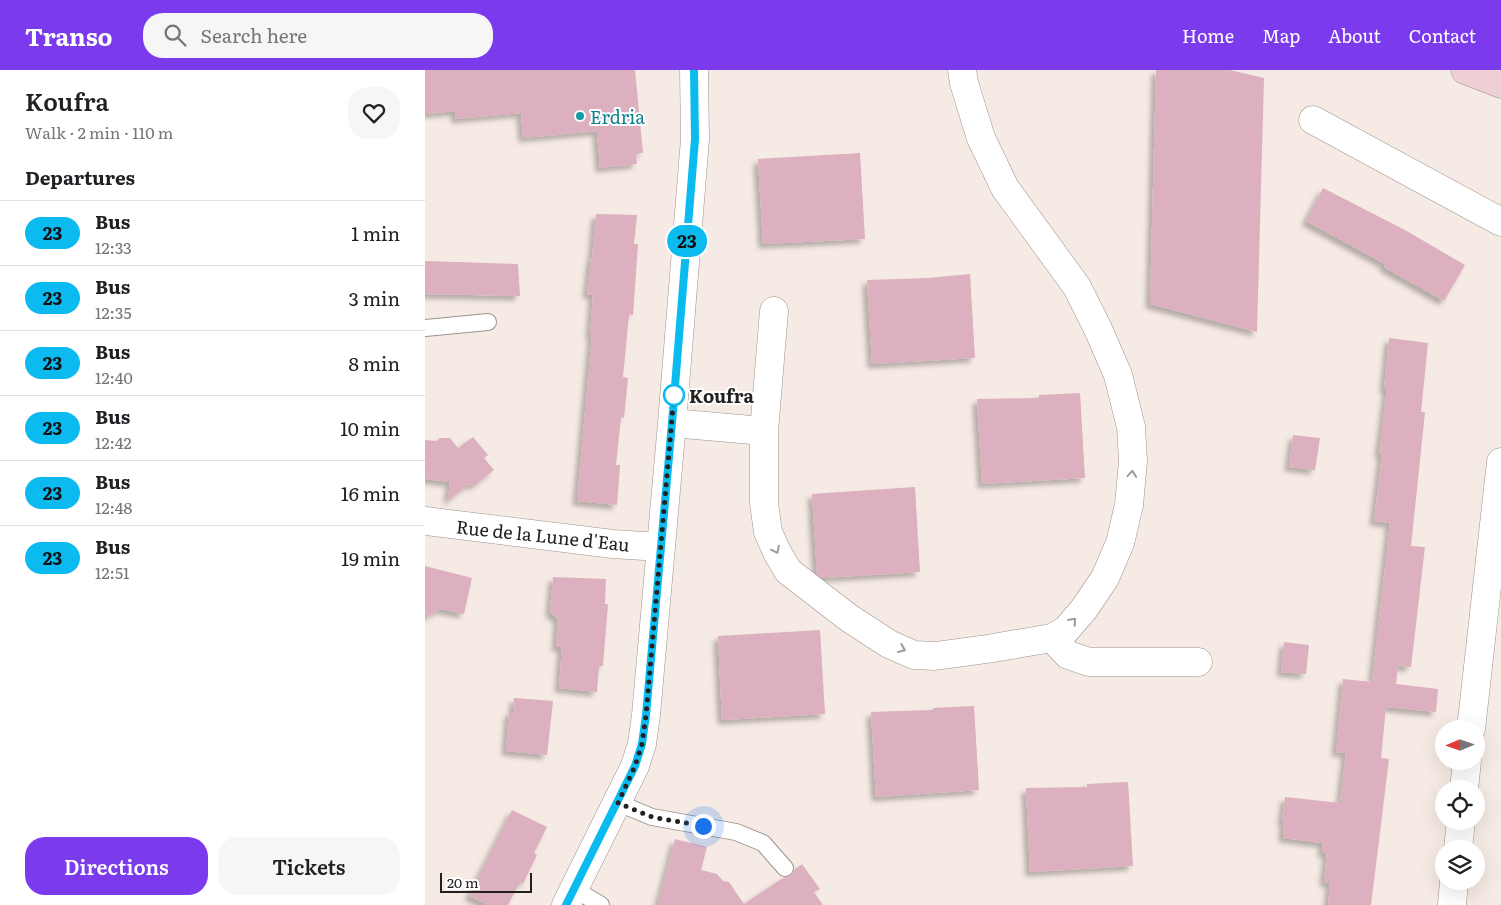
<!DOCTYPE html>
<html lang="en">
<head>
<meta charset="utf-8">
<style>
  :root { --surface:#fff; --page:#f6f6f6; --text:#202124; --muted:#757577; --line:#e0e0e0; --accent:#7c3aed }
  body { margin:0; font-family:Literata,serif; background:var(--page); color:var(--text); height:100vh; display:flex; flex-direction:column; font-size:19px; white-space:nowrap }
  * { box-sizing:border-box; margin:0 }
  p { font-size:16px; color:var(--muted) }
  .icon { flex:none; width:28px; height:28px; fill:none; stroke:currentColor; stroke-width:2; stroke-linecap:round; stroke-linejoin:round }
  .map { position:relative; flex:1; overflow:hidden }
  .side { display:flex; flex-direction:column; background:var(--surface); width:425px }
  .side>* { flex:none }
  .badge { padding:0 10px; border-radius:16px; font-size:18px; line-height:32px }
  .needle { width:32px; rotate:268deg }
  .tools { position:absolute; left:1010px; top:650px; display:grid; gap:10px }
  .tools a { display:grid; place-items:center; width:50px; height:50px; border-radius:50%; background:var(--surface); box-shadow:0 5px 20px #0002; font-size:25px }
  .scale { position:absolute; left:15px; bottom:12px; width:92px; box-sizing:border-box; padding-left:5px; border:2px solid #24201e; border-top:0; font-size:14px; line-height:18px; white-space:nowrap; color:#24201e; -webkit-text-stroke:4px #fff; paint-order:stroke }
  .you { position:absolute; width:25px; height:25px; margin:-12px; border:4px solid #fff; border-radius:50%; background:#1a73e8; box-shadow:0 0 0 8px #1a73e833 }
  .map>.badge { position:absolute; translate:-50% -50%; box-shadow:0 0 0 2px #fff }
  h2 { padding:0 25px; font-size:19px; line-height:45px }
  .round { display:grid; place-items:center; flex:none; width:52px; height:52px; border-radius:20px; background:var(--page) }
  .summary { display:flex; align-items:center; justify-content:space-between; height:85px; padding:0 25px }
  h1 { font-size:24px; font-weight:600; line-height:38px }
  .action { display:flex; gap:10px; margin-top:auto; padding:10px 25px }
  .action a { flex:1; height:58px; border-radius:20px; background:var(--accent); color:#fff; font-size:20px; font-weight:600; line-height:58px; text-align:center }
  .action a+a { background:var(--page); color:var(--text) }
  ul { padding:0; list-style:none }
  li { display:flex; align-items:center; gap:15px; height:65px; padding:0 25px; border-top:1px solid var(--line) }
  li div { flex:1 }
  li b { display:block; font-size:19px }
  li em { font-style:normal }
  li .badge { min-width:55px; font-weight:700; text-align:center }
  header { display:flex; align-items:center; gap:30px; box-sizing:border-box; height:70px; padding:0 25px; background:var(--accent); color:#fff }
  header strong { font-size:24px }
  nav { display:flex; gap:28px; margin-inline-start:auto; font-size:18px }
  .search { width:350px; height:45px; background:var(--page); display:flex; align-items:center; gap:12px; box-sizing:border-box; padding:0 18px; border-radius:20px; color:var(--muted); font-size:19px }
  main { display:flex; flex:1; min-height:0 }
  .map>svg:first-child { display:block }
  .building { fill:#dcb0be; filter:url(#shadow) }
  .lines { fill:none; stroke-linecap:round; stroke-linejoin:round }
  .lane-casing { stroke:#9d928c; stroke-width:18 }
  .street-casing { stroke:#9d928c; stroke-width:29 }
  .secondary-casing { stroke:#9d928c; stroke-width:29 }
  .lane { stroke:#fff; stroke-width:16 }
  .street { stroke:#fff; stroke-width:28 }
  .secondary { stroke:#eed0d4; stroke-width:28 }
  .oneway { stroke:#9c9b9a }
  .line-casing { stroke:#fff; stroke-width:11 }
  .line { stroke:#0bbbef; stroke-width:8 }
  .walk { stroke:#24201e; stroke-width:5; stroke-dasharray:0 9 }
  .culture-dot { fill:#0f9aa8; stroke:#fff; stroke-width:2 }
  .stop-dot { fill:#fff; stroke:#0bbbef; stroke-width:2.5 }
  .labels { text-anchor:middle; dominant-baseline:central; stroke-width:4; stroke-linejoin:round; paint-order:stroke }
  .culture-label { font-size:18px; fill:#0d838f; stroke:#fff; text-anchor:start }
  .stop-label { font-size:18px; font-weight:bold; fill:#24201e; stroke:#fff; text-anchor:start }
  .street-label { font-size:18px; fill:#24201e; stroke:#fff }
</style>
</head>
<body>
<header>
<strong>Transo</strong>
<div class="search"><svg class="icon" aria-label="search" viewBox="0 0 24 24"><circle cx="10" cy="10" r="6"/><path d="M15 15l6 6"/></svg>Search here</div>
<nav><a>Home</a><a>Map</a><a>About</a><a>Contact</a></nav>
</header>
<main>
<section class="side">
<div class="summary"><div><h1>Koufra</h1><p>Walk · 2 min · 110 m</p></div><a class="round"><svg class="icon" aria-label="heart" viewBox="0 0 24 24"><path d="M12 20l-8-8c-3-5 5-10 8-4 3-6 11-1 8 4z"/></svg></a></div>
<h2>Departures</h2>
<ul>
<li><span class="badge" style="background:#0bbbef;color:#111">23</span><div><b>Bus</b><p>12:33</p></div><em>1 min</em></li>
<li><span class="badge" style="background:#0bbbef;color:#111">23</span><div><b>Bus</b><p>12:35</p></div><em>3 min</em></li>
<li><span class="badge" style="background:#0bbbef;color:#111">23</span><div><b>Bus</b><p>12:40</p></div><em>8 min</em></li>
<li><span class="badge" style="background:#0bbbef;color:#111">23</span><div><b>Bus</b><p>12:42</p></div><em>10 min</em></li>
<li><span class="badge" style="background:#0bbbef;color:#111">23</span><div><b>Bus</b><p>12:48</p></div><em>16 min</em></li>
<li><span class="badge" style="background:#0bbbef;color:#111">23</span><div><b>Bus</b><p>12:51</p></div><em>19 min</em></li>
</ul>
<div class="action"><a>Directions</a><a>Tickets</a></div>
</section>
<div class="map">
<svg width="1076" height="835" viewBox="0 0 1076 835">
  <defs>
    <filter id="shadow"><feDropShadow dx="-4.5" dy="4.5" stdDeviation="2.5" flood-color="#0004"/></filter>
  </defs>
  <rect width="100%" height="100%" fill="#f6eae4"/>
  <!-- building -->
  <path class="building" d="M 0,0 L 210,0 L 218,83 L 211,83 L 212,94 L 175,98 L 172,61 L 98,68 L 96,43 L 31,49 L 30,41 L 0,44 Z
    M 731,0 L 805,0 L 839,8 L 832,262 L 725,234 Z
    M 435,83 L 440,169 L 338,174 L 333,89 Z
    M 898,118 L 980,160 L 1040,195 L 1019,231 L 959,197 L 960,194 L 881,151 Z
    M 171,144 L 212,145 L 209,174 L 213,174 L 208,245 L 204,244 L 198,307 L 203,308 L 199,348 L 196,347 L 191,395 L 195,395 L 192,435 L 152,431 L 167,265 L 165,265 L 168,225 L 162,224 L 166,188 L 167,188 Z
    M 0,191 L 93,194 L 95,226 L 0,224 Z
    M 545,204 L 550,288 L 447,294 L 442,210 L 504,208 Z
    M 964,268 L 1003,273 L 996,342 L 1000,342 L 986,476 L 1000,477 L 986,597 L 973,596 L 971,614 L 1013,619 L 1011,642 L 961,637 L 956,688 L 964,689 L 946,835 L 903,835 L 905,813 L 899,812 L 902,783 L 897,783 L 898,773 L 858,768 L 859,752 L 857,751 L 860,727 L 915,733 L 921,683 L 911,682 L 918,609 L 947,612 L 965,453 L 949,451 L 957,384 L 954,384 L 962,319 L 959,319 Z
    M 655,323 L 660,408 L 557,414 L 552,329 L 614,328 L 614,325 Z
    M 868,365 L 895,368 L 890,400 L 864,397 Z
    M 48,367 L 63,385 L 59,388 L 69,400 L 50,415 L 44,414 L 23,431 L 25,412 L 0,409 L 0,370 L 11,371 L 15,368 L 25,368 L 33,378 Z
    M 490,417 L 495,502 L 397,508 L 392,504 L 387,424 Z
    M 0,496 L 47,508 L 39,544 L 15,539 L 0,548 Z
    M 128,507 L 181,509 L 180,534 L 183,534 L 178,596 L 174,596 L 172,622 L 134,618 L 137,577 L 131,577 L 133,549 L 125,542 Z
    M 395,560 L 400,644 L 297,650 L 293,566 Z
    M 859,572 L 884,575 L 881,604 L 856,602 Z
    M 89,628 L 128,631 L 122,685 L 81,681 L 84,642 L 88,642 Z
    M 549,636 L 554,720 L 451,727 L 446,642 L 508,640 L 508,638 Z
    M 703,712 L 708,796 L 605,802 L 601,718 L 662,717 L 662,714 Z
    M 87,740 L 122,757 L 109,783 L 112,785 L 105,799 L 98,814 L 95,812 L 83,835 L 63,835 L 44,826 Z
    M 250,769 L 282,777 L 276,800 L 292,804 L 298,811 L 304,812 L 319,834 L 358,808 L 366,806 L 370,799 L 377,794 L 395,819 L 389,822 L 398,835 L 233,835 Z"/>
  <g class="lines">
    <!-- lane casing -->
    <g class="lane-casing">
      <path id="lane" d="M 0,258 L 63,252
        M 193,733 L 227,747 L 311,762 L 338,773 L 360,798
        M 149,819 L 176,835"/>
    </g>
    <!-- street casing -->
    <g class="street-casing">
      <path id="street" d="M 888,50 L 1076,152
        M 349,241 L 339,361 L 339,433 L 343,462 L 352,482 L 363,501 L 424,548 L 464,574 L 489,585 L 510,586 L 562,579 L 627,568 L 641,560 L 659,539 L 680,508 L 695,473 L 704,435 L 708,391 L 706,357 L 693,305 L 673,259 L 652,217 L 580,118 L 556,68 L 539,13 L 537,0
        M 247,353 L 339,361
        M 0,451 L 188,474 L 235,477
        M 627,568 L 643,585 L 664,592 L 773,592
        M 1046,659 L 1076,392
        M 1039,719 L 1042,691
        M 1033,779 L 1036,751
        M 141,835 L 210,696 L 217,674 L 221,645 L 247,353 L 270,69 L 269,0
        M 1027,835 L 1029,811"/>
    </g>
    <!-- secondary casing -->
    <g class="secondary-casing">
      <path id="secondary" d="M 1040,0 L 1076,14"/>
    </g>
    <!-- lane -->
    <use href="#lane" class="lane"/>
    <!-- street -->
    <use href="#street" class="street"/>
    <!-- secondary -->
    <use href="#secondary" class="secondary"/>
  </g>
  <!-- one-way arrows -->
  <defs><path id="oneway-chevron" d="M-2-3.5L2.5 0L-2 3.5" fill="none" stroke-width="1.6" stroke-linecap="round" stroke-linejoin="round" transform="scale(1.25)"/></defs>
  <g class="oneway">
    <use href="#oneway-chevron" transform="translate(707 404) rotate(-85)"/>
    <use href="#oneway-chevron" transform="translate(351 480) rotate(64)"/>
    <use href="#oneway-chevron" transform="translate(648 551) rotate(-49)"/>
    <use href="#oneway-chevron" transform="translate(477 579) rotate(23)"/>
  </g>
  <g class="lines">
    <!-- line casing -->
    <g class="line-casing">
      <path id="line" d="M 141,835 L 210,696 L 217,674 L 221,645 L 247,353 L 270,69 L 269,0"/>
    </g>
    <!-- line -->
    <use href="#line" class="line"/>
    <!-- walk -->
    <path class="walk" d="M 249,325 L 221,645 L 217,674 L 210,696 L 193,733 L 227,747 L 278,756"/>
  </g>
  <!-- markers -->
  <circle class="culture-dot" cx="155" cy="46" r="5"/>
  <circle class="stop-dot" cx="249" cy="325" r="10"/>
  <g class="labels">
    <!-- culture labels -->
    <g class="culture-label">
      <text x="165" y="46">Erdria</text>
    </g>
    <!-- stop labels -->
    <g class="stop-label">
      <text x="264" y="325">Koufra</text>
    </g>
    <!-- street labels -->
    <g class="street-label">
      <text transform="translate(118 465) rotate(6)">Rue de la Lune d'Eau</text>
    </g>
  </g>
</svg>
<div class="tools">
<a><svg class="needle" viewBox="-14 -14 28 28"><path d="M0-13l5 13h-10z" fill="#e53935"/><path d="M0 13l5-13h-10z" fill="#757577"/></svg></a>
<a><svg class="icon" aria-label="locate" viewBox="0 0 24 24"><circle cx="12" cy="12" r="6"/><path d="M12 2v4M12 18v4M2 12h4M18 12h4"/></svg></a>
<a><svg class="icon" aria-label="layers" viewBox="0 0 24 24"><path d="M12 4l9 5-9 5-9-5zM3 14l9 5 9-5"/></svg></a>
</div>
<div class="scale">20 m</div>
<div class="you" style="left:278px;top:756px"></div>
<b class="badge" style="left:262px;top:171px;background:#0bbbef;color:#111">23</b>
</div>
</main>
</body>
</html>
